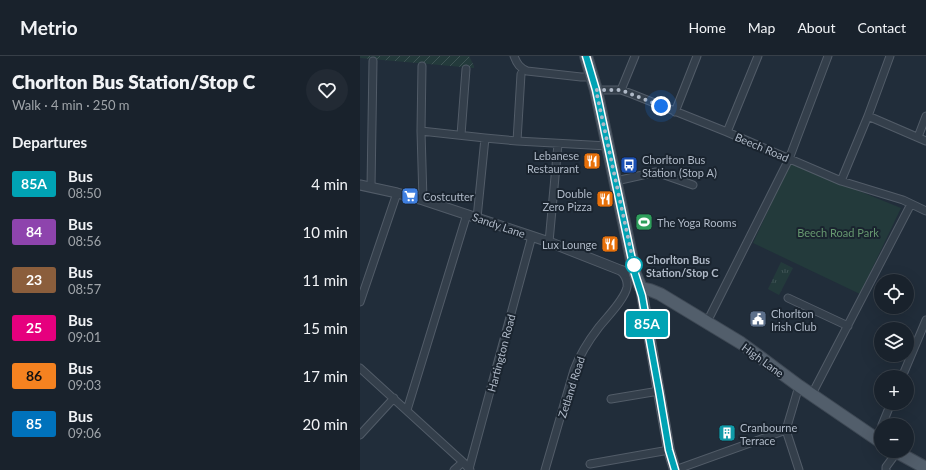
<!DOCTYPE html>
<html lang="en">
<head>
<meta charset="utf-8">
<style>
  :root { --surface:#19222c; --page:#222a34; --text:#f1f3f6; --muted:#9fa4a9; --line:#373f48 }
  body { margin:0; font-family:Lato,sans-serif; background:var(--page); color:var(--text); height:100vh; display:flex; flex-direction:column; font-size:15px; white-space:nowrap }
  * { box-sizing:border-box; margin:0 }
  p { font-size:13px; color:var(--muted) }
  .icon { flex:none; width:22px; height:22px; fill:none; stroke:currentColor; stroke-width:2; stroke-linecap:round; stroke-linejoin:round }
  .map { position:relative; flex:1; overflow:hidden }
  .details { display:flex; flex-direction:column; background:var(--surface); width:360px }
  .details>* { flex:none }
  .badge { padding:0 8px; border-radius:3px; font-size:14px; line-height:26px }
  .fabs { position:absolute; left:514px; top:218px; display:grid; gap:8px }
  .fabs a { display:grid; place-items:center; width:40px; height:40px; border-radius:50%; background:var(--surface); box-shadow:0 4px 16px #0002,0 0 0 1px var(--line); font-size:20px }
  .you { position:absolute; width:20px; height:20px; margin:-10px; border:3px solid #fff; border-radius:50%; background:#1a73e8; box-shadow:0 0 0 6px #1a73e833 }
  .map>.badge { position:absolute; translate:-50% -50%; box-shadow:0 0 0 2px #fff }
  h2 { padding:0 12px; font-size:15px; line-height:36px }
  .round { display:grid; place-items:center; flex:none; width:42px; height:42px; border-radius:21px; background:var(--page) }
  .headline { display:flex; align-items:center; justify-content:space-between; height:68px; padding:0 12px }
  h1 { font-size:19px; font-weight:800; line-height:30px }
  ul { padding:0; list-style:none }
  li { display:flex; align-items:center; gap:12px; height:48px; padding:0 12px }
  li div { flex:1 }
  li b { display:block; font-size:15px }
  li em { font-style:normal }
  li .badge { min-width:44px; font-weight:700; text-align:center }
  header { display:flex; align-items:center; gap:24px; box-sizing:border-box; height:56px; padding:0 20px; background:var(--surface); border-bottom:1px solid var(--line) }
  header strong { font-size:19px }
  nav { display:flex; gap:22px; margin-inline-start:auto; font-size:14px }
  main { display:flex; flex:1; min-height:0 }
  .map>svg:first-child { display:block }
  .grass { fill:url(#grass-tufts) }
  .park { fill:#233a3b }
  .garden { fill:url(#garden-furrows) }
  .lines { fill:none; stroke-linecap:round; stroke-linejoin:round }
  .minor-casing { stroke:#525c68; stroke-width:9 }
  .tertiary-casing { stroke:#525c68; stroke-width:11 }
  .secondary-casing { stroke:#525c68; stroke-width:12 }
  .primary-casing { stroke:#3e4854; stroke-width:14 }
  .minor { stroke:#343f4b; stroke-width:7 }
  .tertiary { stroke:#343f4b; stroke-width:9 }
  .secondary { stroke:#424e5e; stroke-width:10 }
  .primary { stroke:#525e6b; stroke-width:12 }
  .line-casing { stroke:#fff; stroke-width:9 }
  .line { stroke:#00a3b4; stroke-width:6 }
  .walk { stroke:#afb9c7; stroke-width:4; stroke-dasharray:0 7.2 }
  .stop-dot { fill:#fff; stroke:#00a3b4; stroke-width:2 }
  .labels { text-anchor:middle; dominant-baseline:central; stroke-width:4; stroke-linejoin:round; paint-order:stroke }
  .street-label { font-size:11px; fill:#afb9c7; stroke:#1a242f }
  .poi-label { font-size:11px; fill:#afb9c7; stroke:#1a242f; text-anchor:start }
  .park-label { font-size:11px; fill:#66986f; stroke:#1a242f }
  .stop-label { font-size:11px; font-weight:bold; fill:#afb9c7; stroke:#1a242f; text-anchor:start }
</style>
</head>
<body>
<header>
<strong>Metrio</strong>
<nav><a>Home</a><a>Map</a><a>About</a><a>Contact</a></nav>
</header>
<main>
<section class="details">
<div class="headline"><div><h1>Chorlton Bus Station/Stop C</h1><p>Walk · 4 min · 250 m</p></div><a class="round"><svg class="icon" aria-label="heart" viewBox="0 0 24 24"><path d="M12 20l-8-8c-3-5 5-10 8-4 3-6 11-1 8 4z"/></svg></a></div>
<h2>Departures</h2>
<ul>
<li><span class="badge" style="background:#00a3b4;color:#fff">85A</span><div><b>Bus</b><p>08:50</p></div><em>4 min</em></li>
<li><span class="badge" style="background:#8e44ad;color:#fff">84</span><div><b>Bus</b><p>08:56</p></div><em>10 min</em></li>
<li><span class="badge" style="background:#8b5e3c;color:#fff">23</span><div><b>Bus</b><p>08:57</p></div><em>11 min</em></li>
<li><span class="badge" style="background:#e6007e;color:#fff">25</span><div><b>Bus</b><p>09:01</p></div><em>15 min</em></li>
<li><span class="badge" style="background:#f58220;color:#111">86</span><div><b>Bus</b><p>09:03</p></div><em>17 min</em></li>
<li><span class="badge" style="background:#0072bc;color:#fff">85</span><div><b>Bus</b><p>09:06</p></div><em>20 min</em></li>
</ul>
</section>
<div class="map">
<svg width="566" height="414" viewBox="0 0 566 414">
  <defs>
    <pattern id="grass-tufts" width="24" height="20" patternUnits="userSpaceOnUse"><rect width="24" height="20" fill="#233a3b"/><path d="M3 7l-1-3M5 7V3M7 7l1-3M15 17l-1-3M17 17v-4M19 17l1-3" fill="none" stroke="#405456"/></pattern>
    <pattern id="garden-furrows" width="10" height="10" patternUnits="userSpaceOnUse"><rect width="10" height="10" fill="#233a3b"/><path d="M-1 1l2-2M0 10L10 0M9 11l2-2" fill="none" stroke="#405456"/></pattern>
  </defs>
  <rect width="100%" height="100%" fill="#212d3a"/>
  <!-- grass -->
  <path class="grass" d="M 421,206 L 433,212 L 419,239 L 408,233 Z"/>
  <!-- park -->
  <path class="park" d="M 430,107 L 541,152 L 500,238 L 393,187 Z"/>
  <!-- garden -->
  <path class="garden" d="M 0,0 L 109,0 L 114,10 L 114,12 L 0,2 Z"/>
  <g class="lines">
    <!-- minor casing -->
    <g class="minor-casing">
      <path id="minor" d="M 154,0 C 157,8 160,12 167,15 L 221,21 L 233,21
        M 62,10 L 61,75 L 63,144
        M 236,34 L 261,34 L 272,38 L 367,76 L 481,125 L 543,144 L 566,155
        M 261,34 L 275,0
        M 315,56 L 337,0
        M 508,60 L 566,85
        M 61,75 L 125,82 L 157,85 L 248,90
        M 367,76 L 398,0
        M 101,79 L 106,13
        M 558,81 L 566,60
        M 157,85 L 161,18
        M 256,125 L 296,116 L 333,129
        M 481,125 L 508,60 L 530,0
        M 11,131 L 13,5
        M 117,162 L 125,82
        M 189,186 L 198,88
        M 428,242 L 488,270
        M 0,246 L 37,137
        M 347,266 L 429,103 L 468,0
        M 0,312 L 103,406 L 110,414
        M 542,321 L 566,264
        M 452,338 L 551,148
        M 251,343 L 299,335
        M 47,354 L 107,158
        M 522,369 L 531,347
        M 0,379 L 34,342
        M 230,408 L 309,394
        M 109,413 L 172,180
        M 94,414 L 103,406
        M 185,414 L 214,314 C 220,298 229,284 239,271 C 247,261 265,243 267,231 C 268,224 265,219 260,214
        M 315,414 L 426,374
        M 439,414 L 426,374 L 439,330
        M 526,414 L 526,411 L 537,396"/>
    </g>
    <!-- tertiary casing -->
    <g class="tertiary-casing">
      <path id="tertiary" d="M 0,129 L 37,137 L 63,144 L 189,186 L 260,214 L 271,218 L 275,218"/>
    </g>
    <!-- secondary casing -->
    <g class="secondary-casing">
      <path id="secondary" d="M 281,232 L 309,394 L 315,414"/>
    </g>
    <!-- primary casing -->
    <g class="primary-casing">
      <path id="primary" d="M 226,0 L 236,34 L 275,218 L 281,232 L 290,234 L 300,238 L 381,287 L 439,330 L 521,386
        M 535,395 L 566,412"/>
    </g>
    <!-- minor -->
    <use href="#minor" class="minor"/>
    <!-- tertiary -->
    <use href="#tertiary" class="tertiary"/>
    <!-- secondary -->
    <use href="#secondary" class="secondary"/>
    <!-- primary -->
    <use href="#primary" class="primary"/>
  </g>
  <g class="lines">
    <!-- line casing -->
    <g class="line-casing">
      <path id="line" d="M 226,0 L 236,34 L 275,218 L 282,240 L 289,280 L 299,335 L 309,394 L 315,414"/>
    </g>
    <!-- line -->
    <use href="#line" class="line"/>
    <!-- walk -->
    <path class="walk" d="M 274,209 L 236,34 L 261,34 L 301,50"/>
  </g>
  <!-- icons -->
  <defs>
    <g id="restaurant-square" transform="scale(0.9)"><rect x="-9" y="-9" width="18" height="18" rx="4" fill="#e8710a" stroke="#1a242f"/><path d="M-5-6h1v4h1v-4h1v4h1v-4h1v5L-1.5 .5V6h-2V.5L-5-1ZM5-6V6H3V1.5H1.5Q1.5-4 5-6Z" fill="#fff"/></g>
    <g id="bus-square" transform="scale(0.9)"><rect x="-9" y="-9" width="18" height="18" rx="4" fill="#1a4fb4" stroke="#1a242f"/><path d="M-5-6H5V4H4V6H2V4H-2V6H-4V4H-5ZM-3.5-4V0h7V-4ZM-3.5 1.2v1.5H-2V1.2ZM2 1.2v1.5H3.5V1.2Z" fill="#fff"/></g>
    <g id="supermarket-square" transform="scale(0.9)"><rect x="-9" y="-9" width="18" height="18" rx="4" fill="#3f7fe0" stroke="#1a242f"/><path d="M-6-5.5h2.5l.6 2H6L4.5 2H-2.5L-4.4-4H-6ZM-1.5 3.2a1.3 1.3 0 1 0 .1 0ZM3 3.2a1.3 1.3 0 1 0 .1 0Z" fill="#fff"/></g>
    <g id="stadium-square" transform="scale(0.9)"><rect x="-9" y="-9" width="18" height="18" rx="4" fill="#2e9e5b" stroke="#1a242f"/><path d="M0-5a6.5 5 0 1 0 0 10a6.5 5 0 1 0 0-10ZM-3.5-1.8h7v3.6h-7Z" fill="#fff"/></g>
    <g id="civic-square" transform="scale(0.9)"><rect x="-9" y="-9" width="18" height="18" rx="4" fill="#5c6f8a" stroke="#1a242f"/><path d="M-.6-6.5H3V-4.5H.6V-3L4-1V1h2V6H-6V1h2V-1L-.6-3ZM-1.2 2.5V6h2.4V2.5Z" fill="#fff"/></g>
    <g id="building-square" transform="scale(0.9)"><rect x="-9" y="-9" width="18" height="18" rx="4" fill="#0f9aa8" stroke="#1a242f"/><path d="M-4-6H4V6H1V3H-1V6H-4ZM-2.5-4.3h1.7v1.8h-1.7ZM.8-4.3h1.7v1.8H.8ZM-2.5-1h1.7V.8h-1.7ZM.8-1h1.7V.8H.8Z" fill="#fff"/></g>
  </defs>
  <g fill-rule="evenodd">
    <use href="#restaurant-square" x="232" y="105"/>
    <use href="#bus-square" x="269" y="109"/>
    <use href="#supermarket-square" x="50" y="140"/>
    <use href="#restaurant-square" x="245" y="143"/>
    <use href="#stadium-square" x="284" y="166"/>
    <use href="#restaurant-square" x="250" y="188"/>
    <use href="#civic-square" x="398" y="263"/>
    <use href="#building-square" x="367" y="377"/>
  </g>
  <!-- markers -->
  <circle class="stop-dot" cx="274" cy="209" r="8"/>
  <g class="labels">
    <!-- street labels -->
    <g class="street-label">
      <text transform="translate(402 91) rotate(23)">Beech Road</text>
      <text transform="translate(139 169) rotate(19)">Sandy Lane</text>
      <text transform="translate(141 297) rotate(-75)">Hartington Road</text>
      <text transform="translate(403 304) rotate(36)">High Lane</text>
      <text transform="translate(211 331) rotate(-72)">Zetland Road</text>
    </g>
    <!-- poi labels -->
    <g class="poi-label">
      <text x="219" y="99" text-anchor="end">Lebanese<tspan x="219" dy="13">Restaurant</tspan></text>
      <text x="282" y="103">Chorlton Bus<tspan x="282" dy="13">Station (Stop A)</tspan></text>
      <text x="232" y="137" text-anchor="end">Double<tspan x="232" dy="13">Zero Pizza</tspan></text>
      <text x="63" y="140">Costcutter</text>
      <text x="297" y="166">The Yoga Rooms</text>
      <text x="237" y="188" text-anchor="end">Lux Lounge</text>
      <text x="411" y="257">Chorlton<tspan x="411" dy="13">Irish Club</tspan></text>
      <text x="380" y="371">Cranbourne<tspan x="380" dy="13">Terrace</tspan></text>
    </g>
    <!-- park labels -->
    <g class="park-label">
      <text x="478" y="176">Beech Road Park</text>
    </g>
    <!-- stop labels -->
    <g class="stop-label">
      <text x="286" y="203">Chorlton Bus<tspan x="286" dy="13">Station/Stop C</tspan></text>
    </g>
  </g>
</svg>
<div class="fabs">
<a><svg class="icon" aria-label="locate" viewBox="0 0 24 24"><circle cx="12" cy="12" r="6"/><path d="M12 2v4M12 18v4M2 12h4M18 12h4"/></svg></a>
<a><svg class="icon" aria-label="layers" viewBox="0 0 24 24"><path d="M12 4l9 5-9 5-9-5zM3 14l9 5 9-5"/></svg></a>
<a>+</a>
<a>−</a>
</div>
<div class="you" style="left:301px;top:50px"></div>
<b class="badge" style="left:287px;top:268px;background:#00a3b4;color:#fff">85A</b>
</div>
</main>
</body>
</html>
